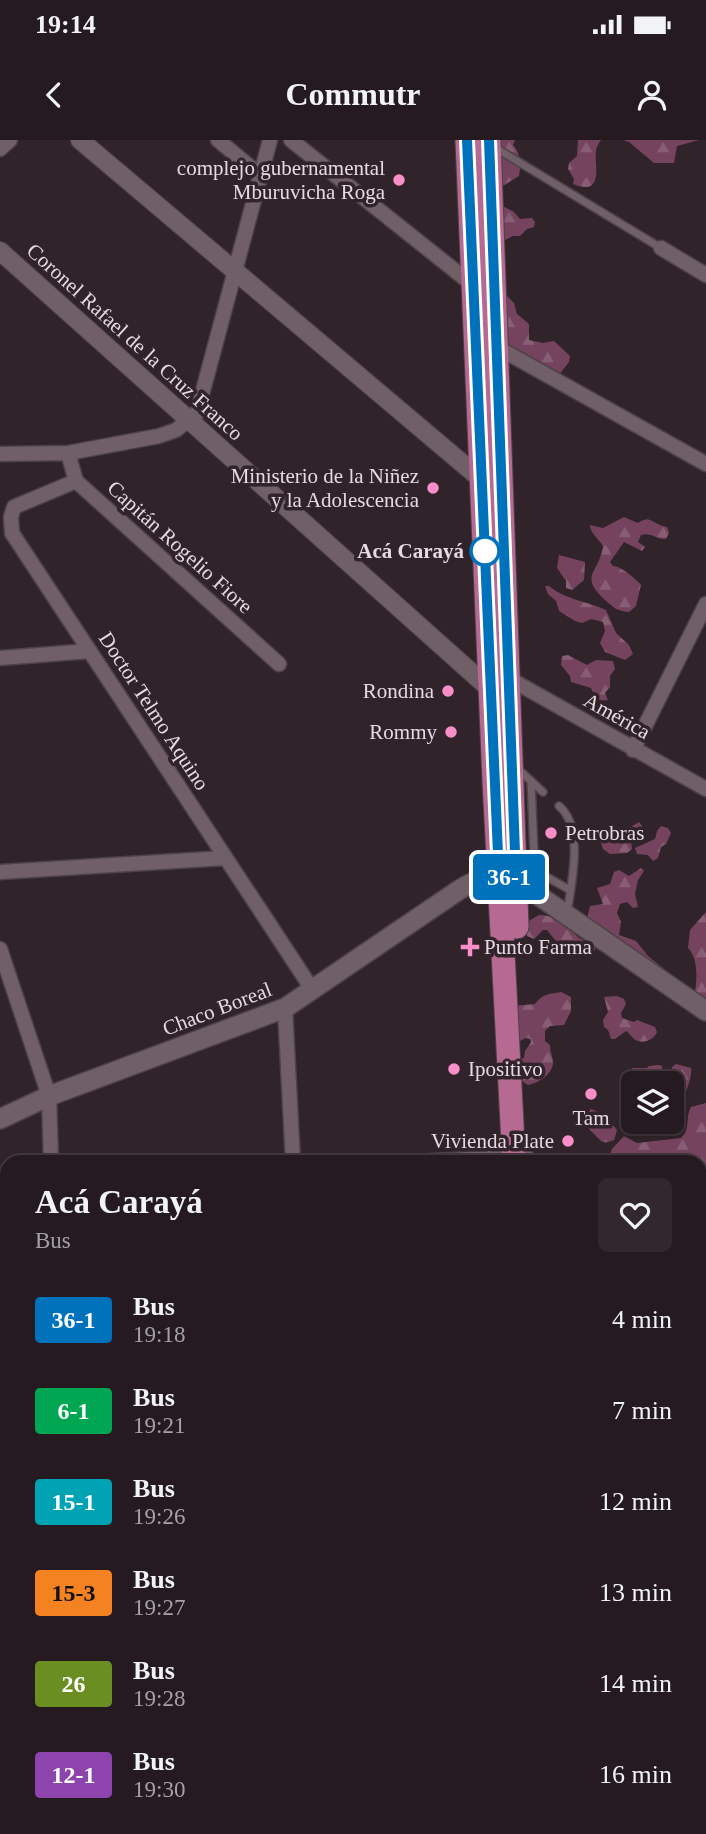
<!DOCTYPE html>
<html lang="en">
<head>
<meta charset="utf-8">
<style>
  :root { --surface:#251a20; --page:#31272d; --text:#f1f3f6; --muted:#a3a1a5; --line:#42383e }
  body { margin:0; font-family:"Times New Roman",serif; background:var(--page); color:var(--text); height:100vh; display:flex; flex-direction:column; font-size:26px; white-space:nowrap }
  * { box-sizing:border-box; margin:0 }
  p { font-size:23px; color:var(--muted) }
  .icon { flex:none; width:38px; height:38px; fill:none; stroke:currentColor; stroke-width:2; stroke-linecap:round; stroke-linejoin:round }
  .map { position:relative; flex:1; overflow:hidden }
  .sheet { position:absolute; left:0px; top:1015px; width:707px; height:679px; display:flex; flex-direction:column; background:var(--surface); border-radius:21px 21px 0 0; box-shadow:0 2px 5px #0004,0 0 0 2px var(--line) }
  .sheet>* { flex:none }
  .badge { padding:0 14px; border-radius:5px; font-size:24px; line-height:46px }
  .buttons { position:absolute; left:621px; top:931px; display:grid; gap:14px }
  .buttons a { display:grid; place-items:center; width:63px; height:63px; border-radius:10px; background:var(--surface); box-shadow:0 2px 5px #0004,0 0 0 2px var(--line); font-size:35px }
  .map>.badge { position:absolute; translate:-50% -50%; box-shadow:0 0 0 4px #fff }
  .round { display:grid; place-items:center; flex:none; width:74px; height:74px; border-radius:10px; background:var(--page) }
  .overview { display:flex; align-items:center; justify-content:space-between; height:119px; padding:0 35px }
  h1 { font-size:33px; font-weight:700; line-height:52px }
  ul { padding:0; list-style:none }
  li { display:flex; align-items:center; gap:21px; height:91px; padding:0 35px }
  li div { flex:1 }
  li b { display:block; font-size:26px }
  li em { font-style:normal }
  li .badge { min-width:77px; font-weight:700; text-align:center }
  .status { display:flex; justify-content:space-between; align-items:center; height:49px; padding:0 35px; background:var(--surface); direction:ltr }
  .status svg { height:19px; fill:currentColor }
  header { display:flex; justify-content:space-between; align-items:center; height:91px; padding:0 35px; background:var(--surface); font-size:32px; font-weight:700 }
  .map>svg:first-child { display:block }
  .green { fill:#553043 }
  .forest { fill:url(#forest-firs) }
  .lines { fill:none; stroke-linecap:round; stroke-linejoin:round }
  .service-casing { stroke:#4d4247; stroke-width:10 }
  .minor-casing { stroke:#4d4247; stroke-width:17 }
  .tertiary-casing { stroke:#4d4247; stroke-width:20 }
  .secondary-casing { stroke:#4d4247; stroke-width:22 }
  .primary-casing { stroke:#4d4247; stroke-width:24 }
  .trunk-casing { stroke:#4d4247; stroke-width:25 }
  .service { stroke:#705f67; stroke-width:7 }
  .minor { stroke:#705f67; stroke-width:14 }
  .tertiary { stroke:#705f67; stroke-width:18 }
  .secondary { stroke:#705f67; stroke-width:19 }
  .primary { stroke:#a46787; stroke-width:21 }
  .trunk { stroke:#b66a92; stroke-width:23 }
  .line-casing { stroke:#fff; stroke-width:16 }
  .line { stroke:#0072bc; stroke-width:10 }
  .poi-dot { fill:#f98fc8; stroke:#31232a; stroke-width:2.5 }
  .stop-dot { fill:#fff; stroke:#0072bc; stroke-width:3.5 }
  .labels { text-anchor:middle; dominant-baseline:central; stroke-width:7; stroke-linejoin:round; paint-order:stroke }
  .poi-label { font-size:21px; fill:#e4dadf; stroke:#31232a; text-anchor:end }
  .street-label { font-size:21px; fill:#e4dadf; stroke:#31232a }
  .stop-label { font-size:21px; font-weight:bold; fill:#e4dadf; stroke:#31232a; text-anchor:end }
</style>
</head>
<body>
<div class="status"><b>19:14</b><svg viewBox="0 0 49 12"><path d="M0 12V9h3v3zM5 12V6h3v6zM10 12V3h3v9zM15 12V0h3v12zM26 1h20v11H26zM47 4h2v5h-2z"/></svg></div>
<header><svg class="icon" aria-label="back" viewBox="0 0 24 24"><path d="M15 5l-7 7 7 7"/></svg>Commutr<svg class="icon" aria-label="person" viewBox="0 0 24 24"><circle cx="12" cy="8" r="4"/><path d="M4 21q1-7 8-7t8 7"/></svg></header>
<div class="map">
<svg width="706" height="1694" viewBox="0 0 706 1694">
  <defs>
    <pattern id="forest-firs" width="22" height="20" patternUnits="userSpaceOnUse" patternTransform="scale(1.75)"><rect width="22" height="20" fill="#75435e"/><path d="M5 1l3.5 6h-7zM16 11l3.5 6h-7z" fill="#885e75"/></pattern>
  </defs>
  <rect width="100%" height="100%" fill="#31232a"/>
  <!-- green -->
  <path class="green" d="M 700,1157 L 706,1157 L 706,1290 L 700,1290 Z
    M 0,1415 L 7,1420 L 7,1532 L 0,1527 Z"/>
  <!-- forest -->
  <path class="forest" d="M 498,0 L 515,0 L 513,5 C 521,14 521,24 519,36 L 501,47 Z
    M 578,0 L 601,0 C 599,3 596,8 596,11 C 594,25 605,57 573,44 L 574,39 L 568,29 L 569,23 L 577,16 Z
    M 623,0 L 699,0 L 677,6 L 674,23 L 654,23 L 629,2 Z
    M 497,63 L 514,72 L 520,79 L 532,78 L 535,82 L 534,87 L 527,89 L 520,96 L 513,96 L 503,101 Z
    M 504,138 L 506,155 L 514,163 L 517,174 L 529,184 L 529,200 L 543,203 L 554,201 L 570,216 L 569,222 L 558,236 L 507,210 Z
    M 624,377 L 638,383 C 651,374 653,385 667,387 L 669,393 L 666,399 C 657,400 652,392 641,395 L 638,402 L 645,407 L 642,411 L 624,402 L 610,422 L 613,426 C 621,426 636,439 641,445 L 636,466 L 629,472 C 617,471 614,468 605,460 C 578,435 599,434 603,406 C 599,399 590,393 590,385 L 603,388 Z
    M 559,415 L 585,422 L 584,440 L 572,450 L 566,448 L 566,441 L 557,428 Z
    M 545,446 L 549,446 C 566,460 587,461 606,470 L 616,493 L 629,505 L 633,514 L 625,520 L 605,512 L 600,503 L 605,491 L 603,482 L 591,479 L 582,483 L 575,481 L 559,471 L 556,461 L 548,454 Z
    M 568,515 L 587,525 L 596,520 L 613,521 L 615,529 L 610,536 L 610,547 L 605,553 L 608,560 L 597,561 L 591,548 L 571,542 L 570,536 L 561,525 L 562,516 Z
    M 639,682 L 642,686 L 642,695 L 631,701 L 632,709 L 627,713 L 610,714 L 603,709 L 601,703 L 588,697 L 601,689 L 619,694 Z
    M 661,686 L 668,688 L 671,693 L 666,704 L 661,707 L 658,718 L 653,721 L 648,715 L 637,714 L 635,708 L 655,699 L 657,691 Z
    M 641,728 L 644,731 L 638,740 L 635,754 L 638,767 L 633,768 L 627,762 L 620,764 L 617,773 L 621,782 L 619,795 L 636,801 L 648,816 L 663,828 L 664,831 L 655,844 L 650,844 L 628,828 L 587,779 L 590,766 L 603,764 L 597,748 L 610,744 L 614,732 L 619,730 L 629,736 Z
    M 706,772 L 706,869 L 694,857 C 697,842 699,819 688,808 L 690,790 Z
    M 539,775 C 557,774 570,792 584,801 C 587,803 591,804 595,806 L 595,810 L 585,816 L 575,816 L 571,809 L 555,800 L 547,790 L 543,790 L 534,799 L 527,796 L 527,782 Z
    M 561,852 L 571,857 L 571,871 L 564,885 L 550,886 L 545,891 L 545,901 L 550,905 C 550,912 553,917 553,923 C 552,935 538,943 528,945 L 522,941 L 524,935 L 518,932 L 518,920 L 524,918 L 525,911 L 531,902 L 530,899 L 526,898 L 512,905 L 512,866 L 535,864 C 542,854 549,854 561,852 Z
    M 604,857 L 617,856 L 624,859 L 626,864 L 621,873 L 622,878 L 634,882 L 637,880 L 655,887 L 657,892 C 654,900 642,905 634,899 C 631,896 629,893 626,891 L 615,899 L 611,899 L 608,890 L 604,887 L 603,880 L 608,872 Z
    M 676,924 L 691,928 C 693,942 680,964 672,976 L 672,958 L 675,953 L 672,943 L 669,941 L 672,927 Z
    M 659,925 L 662,926 L 662,943 L 635,943 L 631,936 L 632,928 L 647,928 L 649,926 Z
    M 706,963 L 706,1037 L 700,1039 L 700,1022 L 607,1022 L 612,1009 L 624,996 L 637,1003 L 681,998 C 691,989 685,977 691,967 Z
    M 591,969 C 600,971 611,982 617,990 L 614,1000 C 603,1005 602,1002 594,994 C 586,986 581,978 591,969 Z
    M 703,1086 L 706,1088 L 706,1177 L 700,1177 L 700,1087 Z"/>
  <g class="lines">
    <!-- service casing -->
    <g class="service-casing">
      <path id="service" d="M 494,7 L 661,108
        M 518,629 L 543,652
        M 531,641 L 534,713 L 538,732 L 570,750
        M 559,666 C 585,688 571,744 567,774
        M 700,1281 L 706,1281
        M 700,1531 L 706,1532
        M 116,1694 L 116,1687"/>
    </g>
    <!-- minor casing -->
    <g class="minor-casing">
      <path id="minor" d="M 218,0 L 262,37
        M 291,0 L 473,145
        M 0,9 L 10,0
        M 661,108 L 706,135
        M 495,206 L 706,324
        M 68,313 L 76,341 L 279,524
        M 0,314 L 68,313 L 159,296 L 176,290 L 197,273 L 270,0
        M 76,341 L 14,367 L 11,377 L 12,393 L 312,849
        M 0,518 L 90,511
        M 508,538 L 706,649
        M 633,610 L 706,464
        M 0,732 L 225,718
        M 0,809 L 49,956 L 51,1022
        M 285,868 L 293,1022
        M 415,1022 L 526,1016"/>
    </g>
    <!-- tertiary casing -->
    <g class="tertiary-casing">
      <path id="tertiary" d="M 80,0 L 482,340
        M 0,111 L 491,550
        M 655,1687 L 668,1694"/>
    </g>
    <!-- secondary casing -->
    <g class="secondary-casing">
      <path id="secondary" d="M 0,979 L 49,956 L 285,868 L 459,750 C 476,739 497,732 516,740 L 706,871"/>
    </g>
    <!-- primary casing -->
    <g class="primary-casing">
      <path id="primary" d="M 11,1687 L 27,1694"/>
    </g>
    <!-- trunk casing -->
    <g class="trunk-casing">
      <path id="trunk" d="M 467,0 L 494,641 L 514,1022
        M 489,0 L 517,787
        M 618,1687 L 620,1694"/>
    </g>
    <!-- service -->
    <use href="#service" class="service"/>
    <!-- minor -->
    <use href="#minor" class="minor"/>
    <!-- tertiary -->
    <use href="#tertiary" class="tertiary"/>
    <!-- secondary -->
    <use href="#secondary" class="secondary"/>
    <!-- primary -->
    <use href="#primary" class="primary"/>
    <!-- trunk -->
    <use href="#trunk" class="trunk"/>
  </g>
  <g class="lines">
    <!-- line casing -->
    <g class="line-casing">
      <path id="line" d="M 467,0 L 499,737 L 508,736 L 516,740 L 489,0"/>
    </g>
    <!-- line -->
    <use href="#line" class="line"/>
  </g>
  <!-- markers -->
  <g class="poi-dot">
    <circle cx="399" cy="40" r="7"/>
    <circle cx="433" cy="348" r="7"/>
    <circle cx="448" cy="551" r="7"/>
    <circle cx="451" cy="592" r="7"/>
    <circle cx="551" cy="693" r="7"/>
    <path d="M466.5 796.5h7v7h7v7h-7v7h-7v-7h-7v-7h7z"/>
    <circle cx="454" cy="929" r="7"/>
    <circle cx="591" cy="954" r="7"/>
    <circle cx="568" cy="1001" r="7"/>
  </g>
  <circle class="stop-dot" cx="485" cy="411" r="14"/>
  <g class="labels">
    <!-- poi labels -->
    <g class="poi-label">
      <text x="385" y="28">complejo gubernamental<tspan x="385" dy="24">Mburuvicha Roga</tspan></text>
      <text x="419" y="336">Ministerio de la Niñez<tspan x="419" dy="24">y la Adolescencia</tspan></text>
      <text x="434" y="551">Rondina</text>
      <text x="437" y="592">Rommy</text>
      <text x="565" y="693" text-anchor="start">Petrobras</text>
      <text x="484" y="807" text-anchor="start">Punto Farma</text>
      <text x="468" y="929" text-anchor="start">Ipositivo</text>
      <text x="591" y="978" text-anchor="middle">Tam</text>
      <text x="554" y="1001">Vivienda Plate</text>
    </g>
    <!-- street labels -->
    <g class="street-label">
      <text transform="translate(135 202) rotate(42)">Coronel Rafael de la Cruz Franco</text>
      <text transform="translate(180 407) rotate(42)">Capitán Rogelio Fiore</text>
      <text transform="translate(154 571) rotate(57)">Doctor Telmo Aquino</text>
      <text transform="translate(617 576) rotate(29)">América</text>
      <text transform="translate(217 869) rotate(-21)">Chaco Boreal</text>
    </g>
    <!-- stop labels -->
    <g class="stop-label">
      <text x="464" y="411">Acá Carayá</text>
    </g>
  </g>
</svg>
<div class="buttons">
<a><svg class="icon" aria-label="layers" viewBox="0 0 24 24"><path d="M12 4l9 5-9 5-9-5zM3 14l9 5 9-5"/></svg></a>
</div>
<b class="badge" style="left:509px;top:737px;background:#0072bc;color:#fff">36-1</b>
<section class="sheet">
<div class="overview"><div><h1>Acá Carayá</h1><p>Bus</p></div><a class="round"><svg class="icon" aria-label="heart" viewBox="0 0 24 24"><path d="M12 20l-8-8c-3-5 5-10 8-4 3-6 11-1 8 4z"/></svg></a></div>
<ul>
<li><span class="badge" style="background:#0072bc;color:#fff">36-1</span><div><b>Bus</b><p>19:18</p></div><em>4 min</em></li>
<li><span class="badge" style="background:#00a651;color:#fff">6-1</span><div><b>Bus</b><p>19:21</p></div><em>7 min</em></li>
<li><span class="badge" style="background:#00a3b4;color:#fff">15-1</span><div><b>Bus</b><p>19:26</p></div><em>12 min</em></li>
<li><span class="badge" style="background:#f58220;color:#111">15-3</span><div><b>Bus</b><p>19:27</p></div><em>13 min</em></li>
<li><span class="badge" style="background:#6b8e23;color:#fff">26</span><div><b>Bus</b><p>19:28</p></div><em>14 min</em></li>
<li><span class="badge" style="background:#8e44ad;color:#fff">12-1</span><div><b>Bus</b><p>19:30</p></div><em>16 min</em></li>
</ul>
</section>
</div>
</body>
</html>
